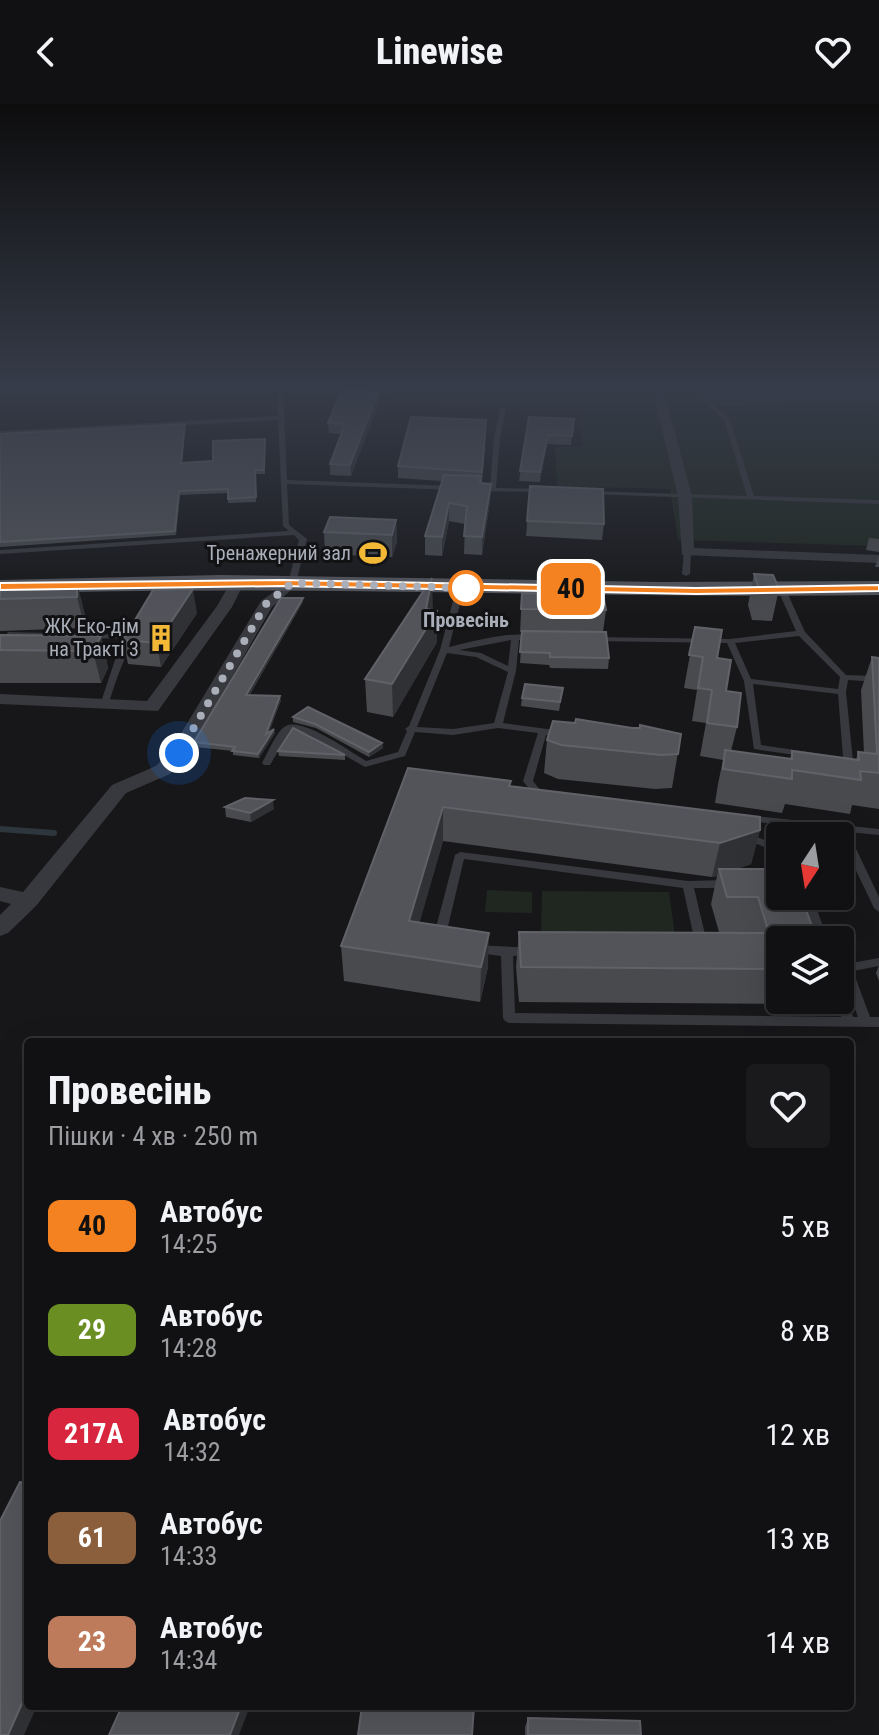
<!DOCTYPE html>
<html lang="uk">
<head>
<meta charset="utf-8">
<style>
  :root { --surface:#111113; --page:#1a1a1c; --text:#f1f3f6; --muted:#9c9da0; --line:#303133 }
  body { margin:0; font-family:"Roboto Condensed",sans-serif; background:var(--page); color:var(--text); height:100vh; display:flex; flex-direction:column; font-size:30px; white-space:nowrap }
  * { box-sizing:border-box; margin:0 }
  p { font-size:26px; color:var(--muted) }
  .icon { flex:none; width:44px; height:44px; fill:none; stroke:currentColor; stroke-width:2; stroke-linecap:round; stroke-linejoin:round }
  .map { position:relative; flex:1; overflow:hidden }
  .details { position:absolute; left:24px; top:934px; width:830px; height:672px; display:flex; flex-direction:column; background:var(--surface); border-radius:8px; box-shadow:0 8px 32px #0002,0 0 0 2px var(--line) }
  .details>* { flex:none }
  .badge { padding:0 16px; border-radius:12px; font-size:28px; line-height:52px }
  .needle { width:52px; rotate:192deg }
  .fabs { position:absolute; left:766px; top:718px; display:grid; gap:16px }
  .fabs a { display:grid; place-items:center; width:88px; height:88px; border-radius:8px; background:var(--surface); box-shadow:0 8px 32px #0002,0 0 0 2px var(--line); font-size:40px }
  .you { position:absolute; width:40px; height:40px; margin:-20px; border:6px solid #fff; border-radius:50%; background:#1a73e8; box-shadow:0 0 0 12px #1a73e833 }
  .map>.badge { position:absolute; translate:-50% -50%; box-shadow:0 0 0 4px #fff }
  .round { display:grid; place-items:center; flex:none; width:84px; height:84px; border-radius:8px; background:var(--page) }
  .head { display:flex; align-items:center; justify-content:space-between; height:136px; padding:0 24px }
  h1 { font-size:38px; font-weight:800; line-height:60px }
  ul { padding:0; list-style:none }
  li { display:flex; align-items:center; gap:24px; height:104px; padding:0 24px }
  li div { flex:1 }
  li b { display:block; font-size:30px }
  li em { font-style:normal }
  li .badge { min-width:88px; font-weight:700; text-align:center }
  header { display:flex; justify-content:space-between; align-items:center; height:104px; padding:0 24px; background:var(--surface); font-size:36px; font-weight:800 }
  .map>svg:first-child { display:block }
  .green { fill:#1f2720 }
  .water { fill:#2d363d }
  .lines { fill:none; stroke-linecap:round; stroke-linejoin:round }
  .stream { stroke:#2d363d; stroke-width:6 }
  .service { fill:#38393e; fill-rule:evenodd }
  .minor { fill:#38393e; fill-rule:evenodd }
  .primary { fill:#54565d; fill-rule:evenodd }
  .wall { fill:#484a4e }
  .shaded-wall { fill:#303134 }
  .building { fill:#53545a; stroke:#606268; stroke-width:2 }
  .line { fill:#f58220; stroke:#fff; stroke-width:2 }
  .walk { stroke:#a9aeb9; stroke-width:8; stroke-dasharray:0 14.4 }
  .stop-dot { fill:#fff; stroke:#f58220; stroke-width:4 }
  .labels { text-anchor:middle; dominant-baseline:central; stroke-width:6; stroke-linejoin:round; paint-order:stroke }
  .far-poi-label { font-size:20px; fill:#a9aeb9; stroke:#121214; text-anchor:end }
  .far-stop-label { font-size:20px; font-weight:bold; fill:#a9aeb9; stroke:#121214 }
</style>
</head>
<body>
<header><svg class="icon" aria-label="back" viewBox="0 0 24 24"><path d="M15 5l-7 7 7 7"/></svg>Linewise<svg class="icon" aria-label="heart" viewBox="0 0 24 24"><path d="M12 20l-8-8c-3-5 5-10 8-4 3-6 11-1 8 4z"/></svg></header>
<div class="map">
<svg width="879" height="1631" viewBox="0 0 879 1631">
  <rect width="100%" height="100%" fill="#171719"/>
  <!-- green -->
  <path class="green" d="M 356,285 L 879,285 L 879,442 L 678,436 L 670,385 L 557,382 L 555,343 L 582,343 L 579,309 L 390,296 L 393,287 Z
    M 487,786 L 532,788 L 532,809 L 485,808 Z
    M 542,787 L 669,788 L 675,831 L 541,828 Z"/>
  <!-- water -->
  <path class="water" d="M 694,285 L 879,285 L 879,295 L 725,302 L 712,298 Z"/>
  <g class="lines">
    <!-- stream -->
    <path class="stream" d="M 0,725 L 54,729"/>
    <!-- service -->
    <path class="service" d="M 277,285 L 283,285 L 287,376 L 455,382 L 458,384 L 455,386 L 287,380 L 289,421 L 307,435 L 296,479 L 292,481 L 288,479 L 299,436 L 294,431 L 0,450 L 0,446 L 289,427 L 283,422 L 278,316 L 0,331 L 0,327 L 278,312 Z
      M 691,285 L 697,285 L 730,315 L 754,392 L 879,396 L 879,400 L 586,390 L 586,388 L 588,387 L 747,392 L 724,316 Z
      M 503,303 L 506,305 L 500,334 L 496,384 L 543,385 L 546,387 L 545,388 L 476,387 L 473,385 L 476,383 L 490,383 L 494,334 L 500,305 Z
      M 684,446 L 691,448 L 690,470 L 686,472 L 682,470 Z
      M 457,482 L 464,484 L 449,543 C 473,538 517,524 538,534 L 534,536 L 519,536 L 516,567 L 503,619 L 562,627 L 567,630 L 562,633 L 546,631 L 533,677 L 540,686 L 539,700 L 533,700 L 530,686 L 523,677 L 538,629 L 498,624 L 453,631 L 415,628 L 405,652 L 365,663 L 309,631 L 293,625 L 290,627 L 270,661 L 264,661 L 262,659 C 268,649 277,626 286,622 C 302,613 351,648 366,657 L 398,648 L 407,627 L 405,625 L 409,622 L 440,546 ZM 511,536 L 508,562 L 481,549 L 459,546 ZM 447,549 L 476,553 L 508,568 L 494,619 L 453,625 L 417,623 Z
      M 779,484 L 786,486 L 805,528 L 846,571 L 879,572 L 879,578 L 848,576 L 846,588 L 853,657 L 851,659 L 754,645 L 744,577 L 727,539 L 591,537 L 587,535 L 591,533 L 730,535 L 796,527 L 778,486 ZM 799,532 L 840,573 L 838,585 L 751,575 L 735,539 ZM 753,580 L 838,590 L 843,653 L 761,641 Z
      M 8,528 L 134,531 L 138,533 C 123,551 116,578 108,601 L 104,604 L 100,601 L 115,556 L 127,535 L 14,532 L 4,550 L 0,552 L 0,543 Z
      M 744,711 L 879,725 L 879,731 L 848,728 L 879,793 L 879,808 L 874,804 L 837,727 L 740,716 L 739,714 L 740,712 Z
      M 746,729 L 775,740 L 780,746 L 780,755 L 776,754 L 767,744 L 742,734 L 741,732 L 742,730 Z
      M 460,748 L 688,777 L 727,776 L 732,780 L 727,784 L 694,784 L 708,843 L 702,847 L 696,843 L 683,784 L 464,755 L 445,835 L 439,839 L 433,835 L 455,751 Z
      M 802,792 L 812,792 L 828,836 L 816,836 Z
      M 474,841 L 536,844 L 538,847 L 536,850 L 513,852 L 515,909 L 841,913 L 836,896 L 840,896 L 840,887 L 844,888 L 846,891 L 853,913 L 858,913 L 840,864 L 842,861 L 846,860 L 879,854 L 879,862 L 853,867 L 870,913 L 879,913 L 879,923 L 509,919 L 505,917 L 503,914 L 501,852 L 470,848 L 468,845 Z"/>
    <!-- minor -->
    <path class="minor" d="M 652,285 L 663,285 L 692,392 L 694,444 L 879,451 L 879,459 L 682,451 L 678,392 Z
      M 237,475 L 244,479 L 232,503 L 158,607 L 0,600 L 0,590 L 147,597 L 217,502 L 232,476 Z
      M 292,475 L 299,479 L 272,503 L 186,653 L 170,670 L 126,689 L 36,802 L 8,829 L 0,832 L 0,811 L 11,800 L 0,797 L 0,783 L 23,788 L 112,681 L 156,662 L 171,646 L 261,497 Z"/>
    <!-- primary -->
    <path class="primary" d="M 220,471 L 659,478 L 879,477 L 879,491 C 586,495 293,480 0,490 L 0,476 Z"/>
  </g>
  <!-- wall -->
  <path class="wall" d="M 379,286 L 380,296 L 351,372 L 330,371 L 330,360 L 341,330 L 329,329 L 328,319 Z
    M 529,313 L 574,315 L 571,341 L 547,340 L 540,378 L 519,377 Z
    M 185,320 L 182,359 L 213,357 L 265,335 L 265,370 L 256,370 L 256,398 L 228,399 L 228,389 L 180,391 L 176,431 L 0,443 L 0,330 Z
    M 486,326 L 482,379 L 491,380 L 490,397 L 482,451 L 464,450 L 465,420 L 449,417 L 442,452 L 425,451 L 425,432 L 442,377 L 398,374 L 398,362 Z
    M 530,382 L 604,420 L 602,436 L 526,432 Z
    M 396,416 L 397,438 L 392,453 L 325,450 L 324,428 Z
    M 869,434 L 879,435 L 879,448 L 866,446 Z
    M 879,451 L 879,463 L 875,463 Z
    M 754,470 L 779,485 L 772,517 L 752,516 L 748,501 Z
    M 77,480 L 85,511 L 85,524 L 0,527 L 0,481 Z
    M 522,489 L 606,506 L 603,528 L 609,554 L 608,565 L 550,564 L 549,561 L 520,559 L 522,528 L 520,528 Z
    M 303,498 L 249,592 L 281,596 L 269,628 L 275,629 L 259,654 L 233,651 L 233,647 L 195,643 L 194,638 Z
    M 432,506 L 437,538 L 393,613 L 367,608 L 365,575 Z
    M 197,509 L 161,563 L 128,560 L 123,536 Z
    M 695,523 L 717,554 L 737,623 L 731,647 L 790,655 L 792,647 L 856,656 L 858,648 L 864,649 L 861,586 L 872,553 L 879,554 L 879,705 L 852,701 L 850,710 L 785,700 L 782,709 L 715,699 L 718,680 L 723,656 L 700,652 L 706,619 L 692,617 L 697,586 L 684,584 Z
    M 0,531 L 101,532 L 108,564 L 101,579 L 0,579 Z
    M 563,584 L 559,607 L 521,602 L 522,594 Z
    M 293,613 L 382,639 L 383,644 L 369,653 L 316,624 L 293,618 Z
    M 632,624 L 681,630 L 672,684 L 655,685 L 558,675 L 544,669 L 547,636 Z
    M 278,647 L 345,651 L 345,656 L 279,652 Z
    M 408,664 L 511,677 L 510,683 L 760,726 L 751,760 L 736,765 L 780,765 L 780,896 L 816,896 L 815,900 L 519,898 L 516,863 L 519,828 L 748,828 L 719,828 L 711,800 L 717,772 L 712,773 L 443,737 L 419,819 L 488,863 L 480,898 L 344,877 L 341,842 Z
    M 225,703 L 274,705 L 251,718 L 226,713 Z
    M 879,861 L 879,877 L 876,869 Z
    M 528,1614 L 641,1631 L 525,1631 L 525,1623 Z"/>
  <!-- shaded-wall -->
  <path class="shaded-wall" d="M 379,286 L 380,296 L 351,372 L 350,361 Z
    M 548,331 L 547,340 L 540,378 L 540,368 Z
    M 491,380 L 490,397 L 482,451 L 482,433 Z
    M 179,387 L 180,391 L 176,431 L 175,427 Z
    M 449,399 L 449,417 L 442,452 L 442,433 Z
    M 396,416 L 397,438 L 392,453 L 392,431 Z
    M 432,474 L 433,505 L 430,518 L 437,507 L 437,538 L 393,613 L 392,580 L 426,505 Z
    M 77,480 L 85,511 L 85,524 L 77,493 Z
    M 193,485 L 197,509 L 161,563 L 157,539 Z
    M 303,494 L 303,498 L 246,596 L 246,591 Z
    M 101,532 L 108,564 L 101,579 L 93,547 Z
    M 280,592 L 281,596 L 267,634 L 266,630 Z
    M 274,625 L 275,629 L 259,654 L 258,650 Z
    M 382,639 L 383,644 L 369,653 L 369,648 Z
    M 273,696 L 274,705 L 251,718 L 250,709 Z
    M 443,703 L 443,737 L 410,852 L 409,817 Z
    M 760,726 L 751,760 L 721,771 L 719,765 L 717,772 L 712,773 L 720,739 Z
    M 489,829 L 488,863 L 480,898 L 481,863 Z
    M 28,1586 L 28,1602 L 37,1602 L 24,1631 L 8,1631 Z
    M 241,1602 L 250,1602 L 239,1631 L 230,1631 Z"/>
  <!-- building -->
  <path class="building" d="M 342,285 L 379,286 L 350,361 L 330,360 L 345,320 L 328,319 Z
    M 411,313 L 486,316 L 482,368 L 398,362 Z
    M 529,313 L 574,315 L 572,332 L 548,331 L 540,368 L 520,367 Z
    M 185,320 L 181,359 L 213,357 L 213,337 L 265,335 L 264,366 L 255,366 L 256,393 L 228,395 L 228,385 L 179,387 L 175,427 L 0,438 L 0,330 Z
    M 444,371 L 481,372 L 480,379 L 491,380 L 482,433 L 464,432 L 467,402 L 449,399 L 442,433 L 425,432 Z
    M 530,382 L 603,385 L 604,420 L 527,417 Z
    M 330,413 L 396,416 L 392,431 L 324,428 Z
    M 754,470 L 773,471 L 779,485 L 759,485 Z
    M 432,474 L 426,505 L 437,507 L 392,580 L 365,575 Z
    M 77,480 L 77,493 L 0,495 L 0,481 Z
    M 193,485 L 157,539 L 123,536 L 153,486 Z
    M 522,489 L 603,490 L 606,506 L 521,505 Z
    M 281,494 L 303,494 L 246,591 L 280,592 L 266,630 L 274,625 L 258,650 L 232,647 L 235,643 L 194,638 Z
    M 695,523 L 722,526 L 717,554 L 731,556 L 726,587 L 741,589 L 737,623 L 707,619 L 712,586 L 698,584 L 703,553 L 689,551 Z
    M 522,527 L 606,528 L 609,554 L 550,553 L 550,549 L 520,548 Z
    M 0,531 L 101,532 L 93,547 L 0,546 Z
    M 872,553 L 879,554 L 879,669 L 860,667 L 861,676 L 792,666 L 792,675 L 723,665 L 725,646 L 792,655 L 792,647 L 859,656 L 858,648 L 877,650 Z
    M 525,580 L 563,584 L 560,598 L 522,594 Z
    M 308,603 L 382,639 L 369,648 L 315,620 L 293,613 Z
    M 576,615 L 632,624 L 640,624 L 640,621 L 681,630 L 678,650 L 661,651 L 561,641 L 547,636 L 553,617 L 575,619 Z
    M 293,624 L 345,651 L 278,647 Z
    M 408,664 L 511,677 L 509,682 L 760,713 L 760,726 L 720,739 L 443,703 L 409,817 L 489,829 L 481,863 L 341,842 Z
    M 245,694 L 273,696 L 250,709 L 225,703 Z
    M 719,765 L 780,765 L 780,792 L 801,792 L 817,836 L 780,836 L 780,865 L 521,863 L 519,828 L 769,829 L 758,793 L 727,793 Z
    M 20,1378 L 28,1380 L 28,1586 L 8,1631 L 0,1631 L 0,1417 Z
    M 122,1602 L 241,1602 L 230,1631 L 109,1631 Z
    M 362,1602 L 474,1602 L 472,1631 L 358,1631 Z
    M 528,1614 L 640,1617 L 641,1631 L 528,1631 Z"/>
  <!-- sky -->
  <linearGradient id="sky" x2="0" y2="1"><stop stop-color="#0d0d0e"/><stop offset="0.55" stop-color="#363c49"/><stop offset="1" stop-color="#363c49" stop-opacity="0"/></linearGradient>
  <rect width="879" height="514" fill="url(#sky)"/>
  <!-- line -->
  <path class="line" d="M 282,476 L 696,484 L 879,481 L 879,487 L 696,490 L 282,482 L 0,486 L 0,479 Z"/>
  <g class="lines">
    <!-- walk -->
    <path class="walk" d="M 179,649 L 266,500 L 292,479 L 466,484"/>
  </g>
  <!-- icons -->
  <defs>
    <g id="stadium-bare" transform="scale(2.16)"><path d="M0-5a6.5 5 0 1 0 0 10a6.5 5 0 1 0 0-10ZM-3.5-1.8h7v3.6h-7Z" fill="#f2b836" stroke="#121214" stroke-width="2.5" paint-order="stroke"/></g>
    <g id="building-bare" transform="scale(2.16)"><path d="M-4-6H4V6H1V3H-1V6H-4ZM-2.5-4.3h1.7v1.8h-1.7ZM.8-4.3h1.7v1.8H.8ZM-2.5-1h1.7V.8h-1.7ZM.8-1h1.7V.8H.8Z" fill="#f2b836" stroke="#121214" stroke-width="2.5" paint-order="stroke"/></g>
  </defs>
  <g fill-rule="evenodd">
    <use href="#stadium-bare" x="373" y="449"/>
    <use href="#building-bare" x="161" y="534"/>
  </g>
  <!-- markers -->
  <circle class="stop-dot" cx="466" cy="484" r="16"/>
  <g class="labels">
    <!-- far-poi labels -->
    <g class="far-poi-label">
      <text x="351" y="449">Тренажерний зал</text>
      <text x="139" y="522">ЖК Еко-дім<tspan x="139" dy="23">на Тракті 3</tspan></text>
    </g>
    <!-- far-stop labels -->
    <g class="far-stop-label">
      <text x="466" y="516">Провесінь</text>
    </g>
  </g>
</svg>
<div class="fabs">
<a><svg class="needle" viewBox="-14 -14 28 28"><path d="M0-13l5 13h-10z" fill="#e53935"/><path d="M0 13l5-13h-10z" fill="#9c9da0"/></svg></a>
<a><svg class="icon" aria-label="layers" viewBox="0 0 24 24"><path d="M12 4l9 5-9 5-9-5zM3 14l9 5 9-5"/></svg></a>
</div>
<div class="you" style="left:179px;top:649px"></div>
<b class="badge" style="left:571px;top:485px;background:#f58220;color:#111">40</b>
<section class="details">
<div class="head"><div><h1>Провесінь</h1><p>Пішки · 4 хв · 250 m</p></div><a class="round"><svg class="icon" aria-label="heart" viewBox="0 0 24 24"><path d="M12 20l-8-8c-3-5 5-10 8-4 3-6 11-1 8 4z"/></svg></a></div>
<ul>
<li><span class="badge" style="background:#f58220;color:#111">40</span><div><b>Автобус</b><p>14:25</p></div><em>5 хв</em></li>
<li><span class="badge" style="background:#6b8e23;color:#fff">29</span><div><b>Автобус</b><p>14:28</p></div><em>8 хв</em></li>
<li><span class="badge" style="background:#d7263d;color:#fff">217A</span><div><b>Автобус</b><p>14:32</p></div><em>12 хв</em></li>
<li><span class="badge" style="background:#8b5e3c;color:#fff">61</span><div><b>Автобус</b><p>14:33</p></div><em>13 хв</em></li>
<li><span class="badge" style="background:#be7b5b;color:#fff">23</span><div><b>Автобус</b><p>14:34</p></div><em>14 хв</em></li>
</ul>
</section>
</div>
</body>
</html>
